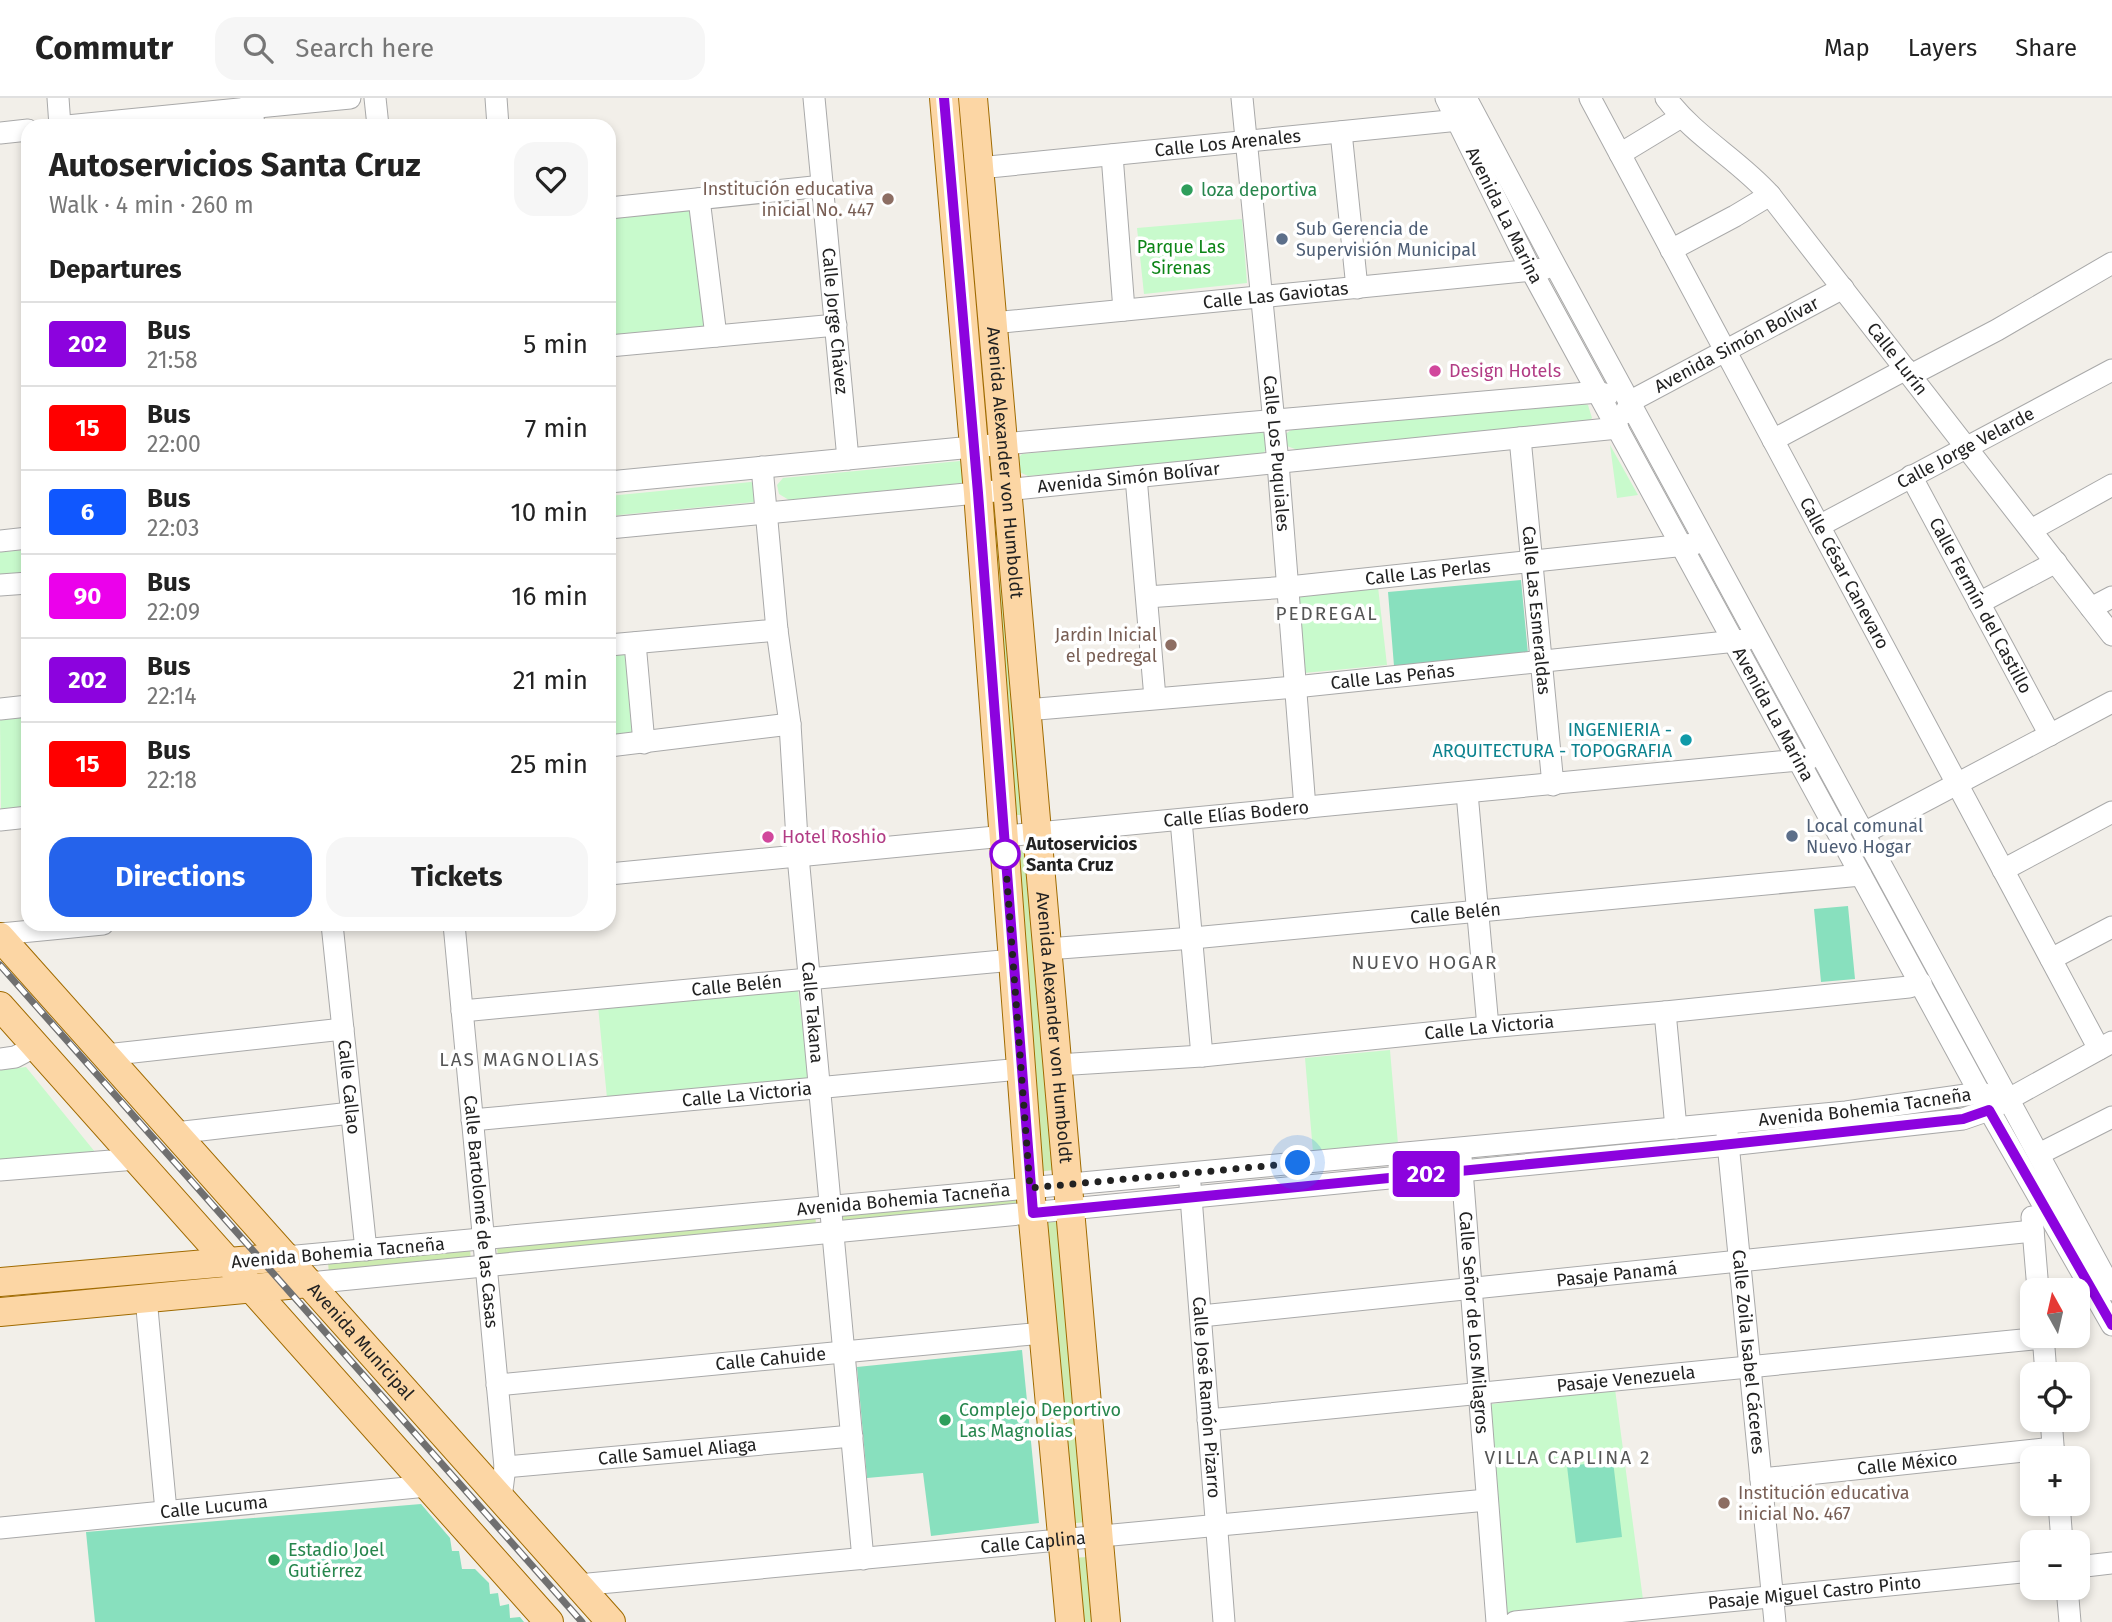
<!DOCTYPE html>
<html lang="en">
<head>
<meta charset="utf-8">
<style>
  :root { --surface:#fff; --page:#f6f6f6; --text:#222; --muted:#767676; --line:#e0e0e0; --accent:#2563eb }
  body { margin:0; font-family:"Fira Sans",sans-serif; background:var(--page); color:var(--text); height:100vh; display:flex; flex-direction:column; font-size:26px; white-space:nowrap }
  * { box-sizing:border-box; margin:0 }
  p { font-size:23px; color:var(--muted) }
  .icon { flex:none; width:38px; height:38px; fill:none; stroke:currentColor; stroke-width:2; stroke-linecap:round; stroke-linejoin:round }
  .map { position:relative; flex:1; overflow:hidden }
  .side { position:absolute; left:21px; top:21px; width:595px; height:812px; display:flex; flex-direction:column; background:var(--surface); border-radius:21px; box-shadow:0 4px 10px #0003 }
  .side>* { flex:none }
  .badge { padding:0 14px; border-radius:5px; font-size:24px; line-height:46px }
  .needle { width:46px; rotate:352deg }
  .tools { position:absolute; left:2020px; top:1180px; display:grid; gap:14px }
  .tools a { display:grid; place-items:center; width:70px; height:70px; border-radius:14px; background:var(--surface); box-shadow:0 4px 10px #0003; font-size:35px }
  .you { position:absolute; width:35px; height:35px; margin:-18px; border:5px solid #fff; border-radius:50%; background:#1a73e8; box-shadow:0 0 0 10px #1a73e833 }
  .map>.badge { position:absolute; translate:-50% -50%; box-shadow:0 0 0 4px #fff }
  h2 { padding:0 28px; font-size:26px; line-height:63px }
  .round { display:grid; place-items:center; flex:none; width:74px; height:74px; border-radius:21px; background:var(--page) }
  .overview { display:flex; align-items:center; justify-content:space-between; height:119px; padding:0 28px }
  h1 { font-size:33px; font-weight:700; line-height:52px }
  .cta { display:flex; gap:14px; margin-top:auto; padding:14px 28px }
  .cta a { flex:1; height:80px; border-radius:21px; background:var(--accent); color:#fff; font-size:28px; font-weight:700; line-height:80px; text-align:center }
  .cta a+a { background:var(--page); color:var(--text) }
  ul { padding:0; list-style:none }
  li { display:flex; align-items:center; gap:21px; height:84px; padding:0 28px; border-top:2px solid var(--line) }
  li div { flex:1 }
  li b { display:block; font-size:26px }
  li em { font-style:normal }
  li .badge { min-width:77px; font-weight:700; text-align:center }
  header { display:flex; align-items:center; gap:42px; box-sizing:border-box; height:98px; padding:0 35px; background:var(--surface); border-bottom:2px solid var(--line) }
  header strong { font-size:33px }
  nav { display:flex; gap:38px; margin-inline-start:auto; font-size:24px }
  .search { width:490px; height:63px; background:var(--page); display:flex; align-items:center; gap:18px; box-sizing:border-box; padding:0 24px; border-radius:21px; color:var(--muted); font-size:26px }
  .map>svg:first-child { display:block }
  .grass { fill:#cdebb0 }
  .park { fill:#c8facc }
  .pitch { fill:#88e0be }
  .lines { fill:none; stroke-linecap:round; stroke-linejoin:round }
  .minor-casing { stroke:#a9a9a9; stroke-width:23 }
  .major-casing { stroke:#a06b00; stroke-width:30 }
  .minor { stroke:#fff; stroke-width:21 }
  .major { stroke:#fcd6a4; stroke-width:28 }
  .rail-casing { stroke:#707070; stroke-width:7 }
  .rail { stroke:#fff; stroke-width:4.5; stroke-dasharray:13; stroke-linecap:butt }
  .line-casing { stroke:#fff; stroke-width:16 }
  .line { stroke:#8c03de; stroke-width:10 }
  .walk { stroke:#222; stroke-width:7; stroke-dasharray:0 12.6 }
  .leisure-dot { fill:#2e9e5b; stroke:#fff; stroke-width:2.5 }
  .education-dot { fill:#8d6e63; stroke:#fff; stroke-width:2.5 }
  .service-dot { fill:#5c6f8a; stroke:#fff; stroke-width:2.5 }
  .hotel-dot { fill:#d1479c; stroke:#fff; stroke-width:2.5 }
  .culture-dot { fill:#0f9aa8; stroke:#fff; stroke-width:2.5 }
  .stop-dot { fill:#fff; stroke:#8c03de; stroke-width:3.5 }
  .labels { text-anchor:middle; dominant-baseline:central; stroke-width:7; stroke-linejoin:round; paint-order:stroke }
  .street-label { font-size:18px; fill:#222; stroke:#fff }
  .education-label { font-size:18px; fill:#785e54; stroke:#fff; text-anchor:end }
  .leisure-label { font-size:18px; fill:#27864d; stroke:#fff; text-anchor:start }
  .service-label { font-size:18px; fill:#4e5e75; stroke:#fff; text-anchor:start }
  .park-label { font-size:18px; fill:#0c8416; stroke:#fff }
  .hotel-label { font-size:18px; fill:#b23c85; stroke:#fff; text-anchor:start }
  .culture-label { font-size:18px; fill:#0d838f; stroke:#fff; text-anchor:end }
  .stop-label { font-size:18px; font-weight:bold; fill:#222; stroke:#fff; text-anchor:start }
  .neighbourhood-label { font-size:19px; letter-spacing:2px; fill:#555; stroke:#fff }
</style>
</head>
<body>
<header>
<strong>Commutr</strong>
<div class="search"><svg class="icon" aria-label="search" viewBox="0 0 24 24"><circle cx="10" cy="10" r="6"/><path d="M15 15l6 6"/></svg>Search here</div>
<nav><a>Map</a><a>Layers</a><a>Share</a></nav>
</header>
<div class="map">
<svg width="2112" height="1524" viewBox="0 0 2112 1524">
  <rect width="100%" height="100%" fill="#f2efe9"/>
  <!-- grass -->
  <path class="grass" d="M 985,398 L 1001,399 L 1026,717 L 1009,717 Z
    M 1027,752 L 1054,1072 L 1037,1074 L 1013,753 Z
    M 1017,1098 L 1018,1108 L 839,1123 L 838,1113 Z
    M 815,1115 L 816,1126 L 498,1161 L 497,1149 Z
    M 1043,1124 L 1057,1124 L 1085,1424 L 1068,1426 Z
    M 470,1150 L 471,1163 L 329,1177 L 328,1163 Z
    M 1088,1459 L 1094,1524 L 1076,1524 L 1070,1460 Z"/>
  <!-- park -->
  <path class="park" d="M 698,107 L 713,231 L 609,241 L 609,117 Z
    M 1242,121 L 1247,185 L 1144,196 L 1137,130 Z
    M 1580,305 L 1588,307 L 1592,320 L 1588,325 L 1298,352 L 1284,347 L 1284,337 L 1294,330 Z
    M 1262,333 C 1269,343 1269,348 1262,357 L 1028,378 L 1017,373 L 1017,361 L 1022,356 Z
    M 1610,347 L 1638,397 L 1617,400 Z
    M 960,363 L 967,369 L 968,379 L 962,385 L 789,402 L 779,396 L 777,387 L 783,380 Z
    M 751,384 L 760,389 L 755,404 L 609,418 L 609,398 Z
    M 28,452 L 28,475 L 0,477 L 0,454 Z
    M 1378,489 L 1387,567 L 1304,575 L 1299,494 Z
    M 631,555 L 639,636 L 609,639 L 609,557 Z
    M 28,618 L 28,714 L 1,717 L 0,621 Z
    M 798,892 L 809,982 L 607,1000 L 598,908 Z
    M 1390,952 L 1398,1046 L 1313,1054 L 1305,960 Z
    M 26,969 L 95,1054 L 0,1064 L 0,972 Z
    M 1615,1291 L 1644,1509 L 1505,1522 L 1484,1307 Z"/>
  <!-- pitch -->
  <path class="pitch" d="M 1521,482 L 1528,556 L 1394,568 L 1388,494 Z
    M 1848,808 L 1855,881 L 1821,884 L 1814,811 Z
    M 1022,1252 L 1039,1425 L 931,1438 L 923,1375 L 867,1380 L 857,1269 Z
    M 1613,1363 L 1622,1439 L 1576,1445 L 1567,1368 Z
    M 421,1406 L 450,1440 L 452,1453 L 459,1453 L 462,1471 L 475,1471 L 489,1485 L 490,1496 L 498,1495 L 500,1508 L 509,1506 L 510,1520 L 520,1519 L 524,1524 L 95,1524 L 86,1434 Z"/>
  <g class="lines">
    <!-- minor casing -->
    <g class="minor-casing">
      <g id="minor">
        <path d="M 58,0 L 60,28"/>
        <path d="M 251,0 L 254,28"/>
        <path d="M 375,0 L 378,28"/>
        <path d="M 496,0 L 498,28"/>
        <path id="s1" d="M 814,0 L 848,361"/>
        <path id="s2" d="M 1242,0 L 1278,365 L 1305,710"/>
        <path id="s3" d="M 1446,0 L 1531,172 L 1989,1012 L 2112,1227"/>
        <path d="M 1466,0 L 1556,169 L 2112,1192"/>
        <path id="s4" d="M 1590,0 L 2099,951"/>
        <path id="s5" d="M 1666,0 C 1695,39 1738,61 1770,97 L 2112,537"/>
        <path d="M 67,28 L 350,0"/>
        <path d="M 1341,34 L 1357,190"/>
        <path d="M 0,35 L 28,32"/>
        <path d="M 1620,56 L 1681,19"/>
        <path d="M 1112,57 L 1124,212"/>
        <path id="s6" d="M 979,70 L 1469,21"/>
        <path d="M 699,101 L 716,238"/>
        <path d="M 609,110 L 823,88"/>
        <path d="M 1671,152 L 1735,118 L 1770,97"/>
        <path id="s7" d="M 993,225 L 1544,171"/>
        <path d="M 609,248 L 836,227"/>
        <path d="M 1911,277 L 1997,232 L 2112,165"/>
        <path id="s8" d="M 1625,315 L 1631,303 L 1843,190"/>
        <path id="s9" d="M 1520,340 L 1553,687"/>
        <path d="M 1773,342 L 1906,271"/>
        <path id="s10" d="M 762,369 L 777,532 L 790,626 L 798,758 L 863,1461"/>
        <path id="s11" d="M 1911,378 L 2050,637"/>
        <path d="M 1136,379 L 1155,600"/>
        <path d="M 609,384 L 1025,344 L 1598,294 L 1608,297"/>
        <path id="s12" d="M 1819,428 L 2112,272"/>
        <path id="s13" d="M 609,430 L 956,397 L 1618,330"/>
        <path d="M 2031,432 L 2112,387"/>
        <path d="M 0,443 L 28,440"/>
        <path d="M 0,487 L 28,485"/>
        <path id="s14" d="M 1147,499 L 1289,489 L 1695,446"/>
        <path d="M 1979,505 L 2056,464"/>
        <path d="M 2091,510 L 2112,499"/>
        <path d="M 635,545 L 644,645"/>
        <path d="M 609,547 L 777,532"/>
        <path d="M 0,611 L 28,608"/>
        <path id="s15" d="M 1026,612 L 1295,589 L 1746,542"/>
        <path d="M 609,648 L 790,626"/>
        <path d="M 1467,695 L 1488,929"/>
        <path d="M 0,722 L 28,719"/>
        <path d="M 1181,722 L 1202,958"/>
        <path d="M 1864,735 L 2112,604"/>
        <path d="M 2003,772 L 2112,714"/>
        <path id="s16" d="M 609,776 L 1809,661"/>
        <path id="s17" d="M 332,826 L 366,1152"/>
        <path id="s18" d="M 454,826 L 505,1369 L 501,1400"/>
        <path d="M 0,836 L 103,826"/>
        <path id="s19" d="M 1047,851 L 1193,840 L 1861,777"/>
        <path d="M 2051,861 L 2112,829"/>
        <path id="s20" d="M 462,913 L 1013,862"/>
        <path d="M 1665,914 L 1676,1030"/>
        <path d="M 106,957 L 343,931"/>
        <path d="M 0,961 L 15,959 L 36,948"/>
        <path id="s21" d="M 1057,967 L 1202,958 L 1488,929 L 1665,914 L 1909,889 L 1921,885"/>
        <path id="s22" d="M 472,1022 L 1021,971"/>
        <path d="M 175,1035 L 351,1015"/>
        <path id="s23" d="M 1727,1035 L 1775,1524"/>
        <path d="M 2039,1056 L 2112,1019"/>
        <path id="s24" d="M 1461,1059 L 1497,1524"/>
        <path d="M 0,1072 L 136,1061"/>
        <path id="s25" d="M 1190,1086 L 1224,1524"/>
        <path d="M 2032,1119 L 2038,1192"/>
        <path id="s26" d="M 286,1159 L 1846,1014 L 1980,995 L 2008,1002"/>
        <path d="M 309,1185 L 1729,1047 L 1963,1021 L 1989,1012 L 2112,944"/>
        <path d="M 146,1200 L 166,1413"/>
        <path id="s27" d="M 1201,1218 C 1478,1192 1755,1161 2033,1133"/>
        <path d="M 2043,1237 L 2046,1276"/>
        <path id="s28" d="M 497,1287 L 1043,1235"/>
        <path d="M 2051,1321 L 2054,1360"/>
        <path id="s29" d="M 1208,1322 L 2043,1240"/>
        <path id="s30" d="M 505,1369 L 852,1338"/>
        <path id="s31" d="M 1761,1381 L 2053,1350"/>
        <path d="M 2059,1405 L 2062,1444"/>
        <path id="s32" d="M 0,1430 L 427,1388"/>
        <path d="M 2077,1469 L 2112,1465"/>
        <path id="s33" d="M 578,1487 L 1487,1402"/>
        <path d="M 2067,1489 L 2070,1524"/>
        <path id="s34" d="M 1515,1524 L 2032,1473"/>
      </g>
    </g>
    <!-- major casing -->
    <g class="major-casing">
      <g id="major">
        <path d="M 944,0 L 978,395 L 1030,1090 L 1070,1524"/>
        <path id="s35" d="M 973,0 L 1106,1524"/>
        <path id="s36" d="M 0,839 L 611,1524"/>
        <path d="M 0,908 L 549,1524"/>
        <path d="M 0,1184 L 286,1159"/>
        <path d="M 0,1214 L 309,1185"/>
      </g>
    </g>
    <!-- minor -->
    <use href="#minor" class="minor"/>
    <!-- major -->
    <use href="#major" class="major"/>
    <!-- rail casing -->
    <g class="rail-casing">
      <path id="rail" d="M 0,867 L 582,1524"/>
    </g>
    <!-- rail -->
    <use href="#rail" class="rail"/>
  </g>
  <g class="lines">
    <!-- line casing -->
    <g class="line-casing">
      <path id="line" d="M 944,0 L 978,395 L 1033,1115 L 1703,1049 L 1963,1021 L 1989,1012 L 2112,1227"/>
    </g>
    <!-- line -->
    <use href="#line" class="line"/>
    <!-- walk -->
    <path class="walk" d="M 1005,756 L 1030,1090 L 1298,1065"/>
  </g>
  <!-- markers -->
  <g class="leisure-dot">
    <circle cx="1187" cy="92" r="7"/>
    <circle cx="945" cy="1322" r="7"/>
    <circle cx="274" cy="1462" r="7"/>
  </g>
  <g class="education-dot">
    <circle cx="888" cy="101" r="7"/>
    <circle cx="1171" cy="547" r="7"/>
    <circle cx="1724" cy="1405" r="7"/>
  </g>
  <g class="service-dot">
    <circle cx="1282" cy="141" r="7"/>
    <circle cx="1792" cy="738" r="7"/>
  </g>
  <g class="hotel-dot">
    <circle cx="1435" cy="273" r="7"/>
    <circle cx="768" cy="739" r="7"/>
  </g>
  <circle class="culture-dot" cx="1686" cy="642" r="7"/>
  <circle class="stop-dot" cx="1005" cy="756" r="14"/>
  <g class="labels">
    <!-- street labels -->
    <g class="street-label">
      <text stroke="none"><textPath href="#s6" startOffset="250">Calle Los Arenales</textPath></text>
      <text stroke="none"><textPath href="#s3" startOffset="131">Avenida La Marina</textPath></text>
      <text stroke="none"><textPath href="#s7" startOffset="284">Calle Las Gaviotas</textPath></text>
      <text stroke="none"><textPath href="#s1" startOffset="224">Calle Jorge Chávez</textPath></text>
      <text stroke="none"><textPath href="#s8" startOffset="133">Avenida Simón Bolívar</textPath></text>
      <text stroke="none"><textPath href="#s5" startOffset="350">Calle Lurín</textPath></text>
      <text stroke="none"><textPath href="#s12" startOffset="166">Calle Jorge Velarde</textPath></text>
      <text stroke="none"><textPath href="#s2" startOffset="357">Calle Los Puquiales</textPath></text>
      <text stroke="none"><textPath href="#s35" startOffset="366">Avenida Alexander von Humboldt</textPath></text>
      <text stroke="none"><textPath href="#s13" startOffset="522">Avenida Simón Bolívar</textPath></text>
      <text stroke="none"><textPath href="#s14" startOffset="282">Calle Las Perlas</textPath></text>
      <text stroke="none"><textPath href="#s4" startOffset="539">Calle César Canevaro</textPath></text>
      <text stroke="none"><textPath href="#s11" startOffset="147">Calle Fermín del Castillo</textPath></text>
      <text stroke="none"><textPath href="#s9" startOffset="173">Calle Las Esmeraldas</textPath></text>
      <text stroke="none"><textPath href="#s15" startOffset="368">Calle Las Peñas</textPath></text>
      <text stroke="none"><textPath href="#s3" startOffset="698">Avenida La Marina</textPath></text>
      <text stroke="none"><textPath href="#s16" startOffset="630">Calle Elías Bodero</textPath></text>
      <text stroke="none"><textPath href="#s19" startOffset="410">Calle Belén</textPath></text>
      <text stroke="none"><textPath href="#s20" startOffset="276">Calle Belén</textPath></text>
      <text stroke="none"><textPath href="#s10" startOffset="548">Calle Takana</textPath></text>
      <text stroke="none"><textPath href="#s35" startOffset="933">Avenida Alexander von Humboldt</textPath></text>
      <text stroke="none"><textPath href="#s21" startOffset="434">Calle La Victoria</textPath></text>
      <text stroke="none"><textPath href="#s17" startOffset="164">Calle Callao</textPath></text>
      <text stroke="none"><textPath href="#s22" startOffset="276">Calle La Victoria</textPath></text>
      <text stroke="none"><textPath href="#s26" startOffset="1586">Avenida Bohemia Tacneña</textPath></text>
      <text stroke="none"><textPath href="#s26" startOffset="620">Avenida Bohemia Tacneña</textPath></text>
      <text stroke="none"><textPath href="#s18" startOffset="289">Calle Bartolomé de las Casas</textPath></text>
      <text transform="translate(338 1155) rotate(-5)">Avenida Bohemia Tacneña</text>
      <text stroke="none"><textPath href="#s27" startOffset="418">Pasaje Panamá</textPath></text>
      <text stroke="none"><textPath href="#s24" startOffset="166">Calle Señor de Los Milagros</textPath></text>
      <text stroke="none"><textPath href="#s36" startOffset="542">Avenida Municipal</textPath></text>
      <text stroke="none"><textPath href="#s23" startOffset="220">Calle Zoila Isabel Cáceres</textPath></text>
      <text stroke="none"><textPath href="#s28" startOffset="275">Calle Cahuide</textPath></text>
      <text stroke="none"><textPath href="#s29" startOffset="420">Pasaje Venezuela</textPath></text>
      <text stroke="none"><textPath href="#s25" startOffset="214">Calle José Ramón Pizarro</textPath></text>
      <text stroke="none"><textPath href="#s30" startOffset="173">Calle Samuel Aliaga</textPath></text>
      <text stroke="none"><textPath href="#s31" startOffset="147">Calle México</textPath></text>
      <text stroke="none"><textPath href="#s32" startOffset="215">Calle Lucuma</textPath></text>
      <text stroke="none"><textPath href="#s33" startOffset="457">Calle Caplina</textPath></text>
      <text stroke="none"><textPath href="#s34" startOffset="301">Pasaje Miguel Castro Pinto</textPath></text>
    </g>
    <!-- education labels -->
    <g class="education-label">
      <text x="874" y="91">Institución educativa<tspan x="874" dy="21">inicial No. 447</tspan></text>
      <text x="1157" y="537">Jardin Inicial<tspan x="1157" dy="21">el pedregal</tspan></text>
      <text x="1738" y="1395" text-anchor="start">Institución educativa<tspan x="1738" dy="21">inicial No. 467</tspan></text>
    </g>
    <!-- leisure labels -->
    <g class="leisure-label">
      <text x="1201" y="92">loza deportiva</text>
      <text x="959" y="1312">Complejo Deportivo<tspan x="959" dy="21">Las Magnolias</tspan></text>
      <text x="288" y="1452">Estadio Joel<tspan x="288" dy="21">Gutiérrez</tspan></text>
    </g>
    <!-- service labels -->
    <g class="service-label">
      <text x="1296" y="131">Sub Gerencia de<tspan x="1296" dy="21">Supervisión Municipal</tspan></text>
      <text x="1806" y="728">Local comunal<tspan x="1806" dy="21">Nuevo Hogar</tspan></text>
    </g>
    <!-- park labels -->
    <g class="park-label">
      <text x="1181" y="149">Parque Las<tspan x="1181" dy="21">Sirenas</tspan></text>
    </g>
    <!-- hotel labels -->
    <g class="hotel-label">
      <text x="1449" y="273">Design Hotels</text>
      <text x="782" y="739">Hotel Roshio</text>
    </g>
    <!-- culture labels -->
    <g class="culture-label">
      <text x="1672" y="632">INGENIERIA -<tspan x="1672" dy="21">ARQUITECTURA - TOPOGRAFIA</tspan></text>
    </g>
    <!-- stop labels -->
    <g class="stop-label">
      <text x="1026" y="746">Autoservicios<tspan x="1026" dy="21">Santa Cruz</tspan></text>
    </g>
    <!-- neighbourhood labels -->
    <g class="neighbourhood-label">
      <text x="1327" y="515">PEDREGAL</text>
      <text x="1425" y="864">NUEVO HOGAR</text>
      <text x="520" y="961">LAS MAGNOLIAS</text>
      <text x="1568" y="1359">VILLA CAPLINA 2</text>
    </g>
  </g>
</svg>
<div class="tools">
<a><svg class="needle" viewBox="-14 -14 28 28"><path d="M0-13l5 13h-10z" fill="#e53935"/><path d="M0 13l5-13h-10z" fill="#767676"/></svg></a>
<a><svg class="icon" aria-label="locate" viewBox="0 0 24 24"><circle cx="12" cy="12" r="6"/><path d="M12 2v4M12 18v4M2 12h4M18 12h4"/></svg></a>
<a>+</a>
<a>−</a>
</div>
<div class="you" style="left:1298px;top:1065px"></div>
<b class="badge" style="left:1426px;top:1076px;background:#8c03de;color:#fff">202</b>
<section class="side">
<div class="overview"><div><h1>Autoservicios Santa Cruz</h1><p>Walk · 4 min · 260 m</p></div><a class="round"><svg class="icon" aria-label="heart" viewBox="0 0 24 24"><path d="M12 20l-8-8c-3-5 5-10 8-4 3-6 11-1 8 4z"/></svg></a></div>
<h2>Departures</h2>
<ul>
<li><span class="badge" style="background:#8c03de;color:#fff">202</span><div><b>Bus</b><p>21:58</p></div><em>5 min</em></li>
<li><span class="badge" style="background:#f00;color:#fff">15</span><div><b>Bus</b><p>22:00</p></div><em>7 min</em></li>
<li><span class="badge" style="background:#1057fe;color:#fff">6</span><div><b>Bus</b><p>22:03</p></div><em>10 min</em></li>
<li><span class="badge" style="background:#eb01eb;color:#fff">90</span><div><b>Bus</b><p>22:09</p></div><em>16 min</em></li>
<li><span class="badge" style="background:#8c03de;color:#fff">202</span><div><b>Bus</b><p>22:14</p></div><em>21 min</em></li>
<li><span class="badge" style="background:#f00;color:#fff">15</span><div><b>Bus</b><p>22:18</p></div><em>25 min</em></li>
</ul>
<div class="cta"><a>Directions</a><a>Tickets</a></div>
</section>
</div>
</body>
</html>
